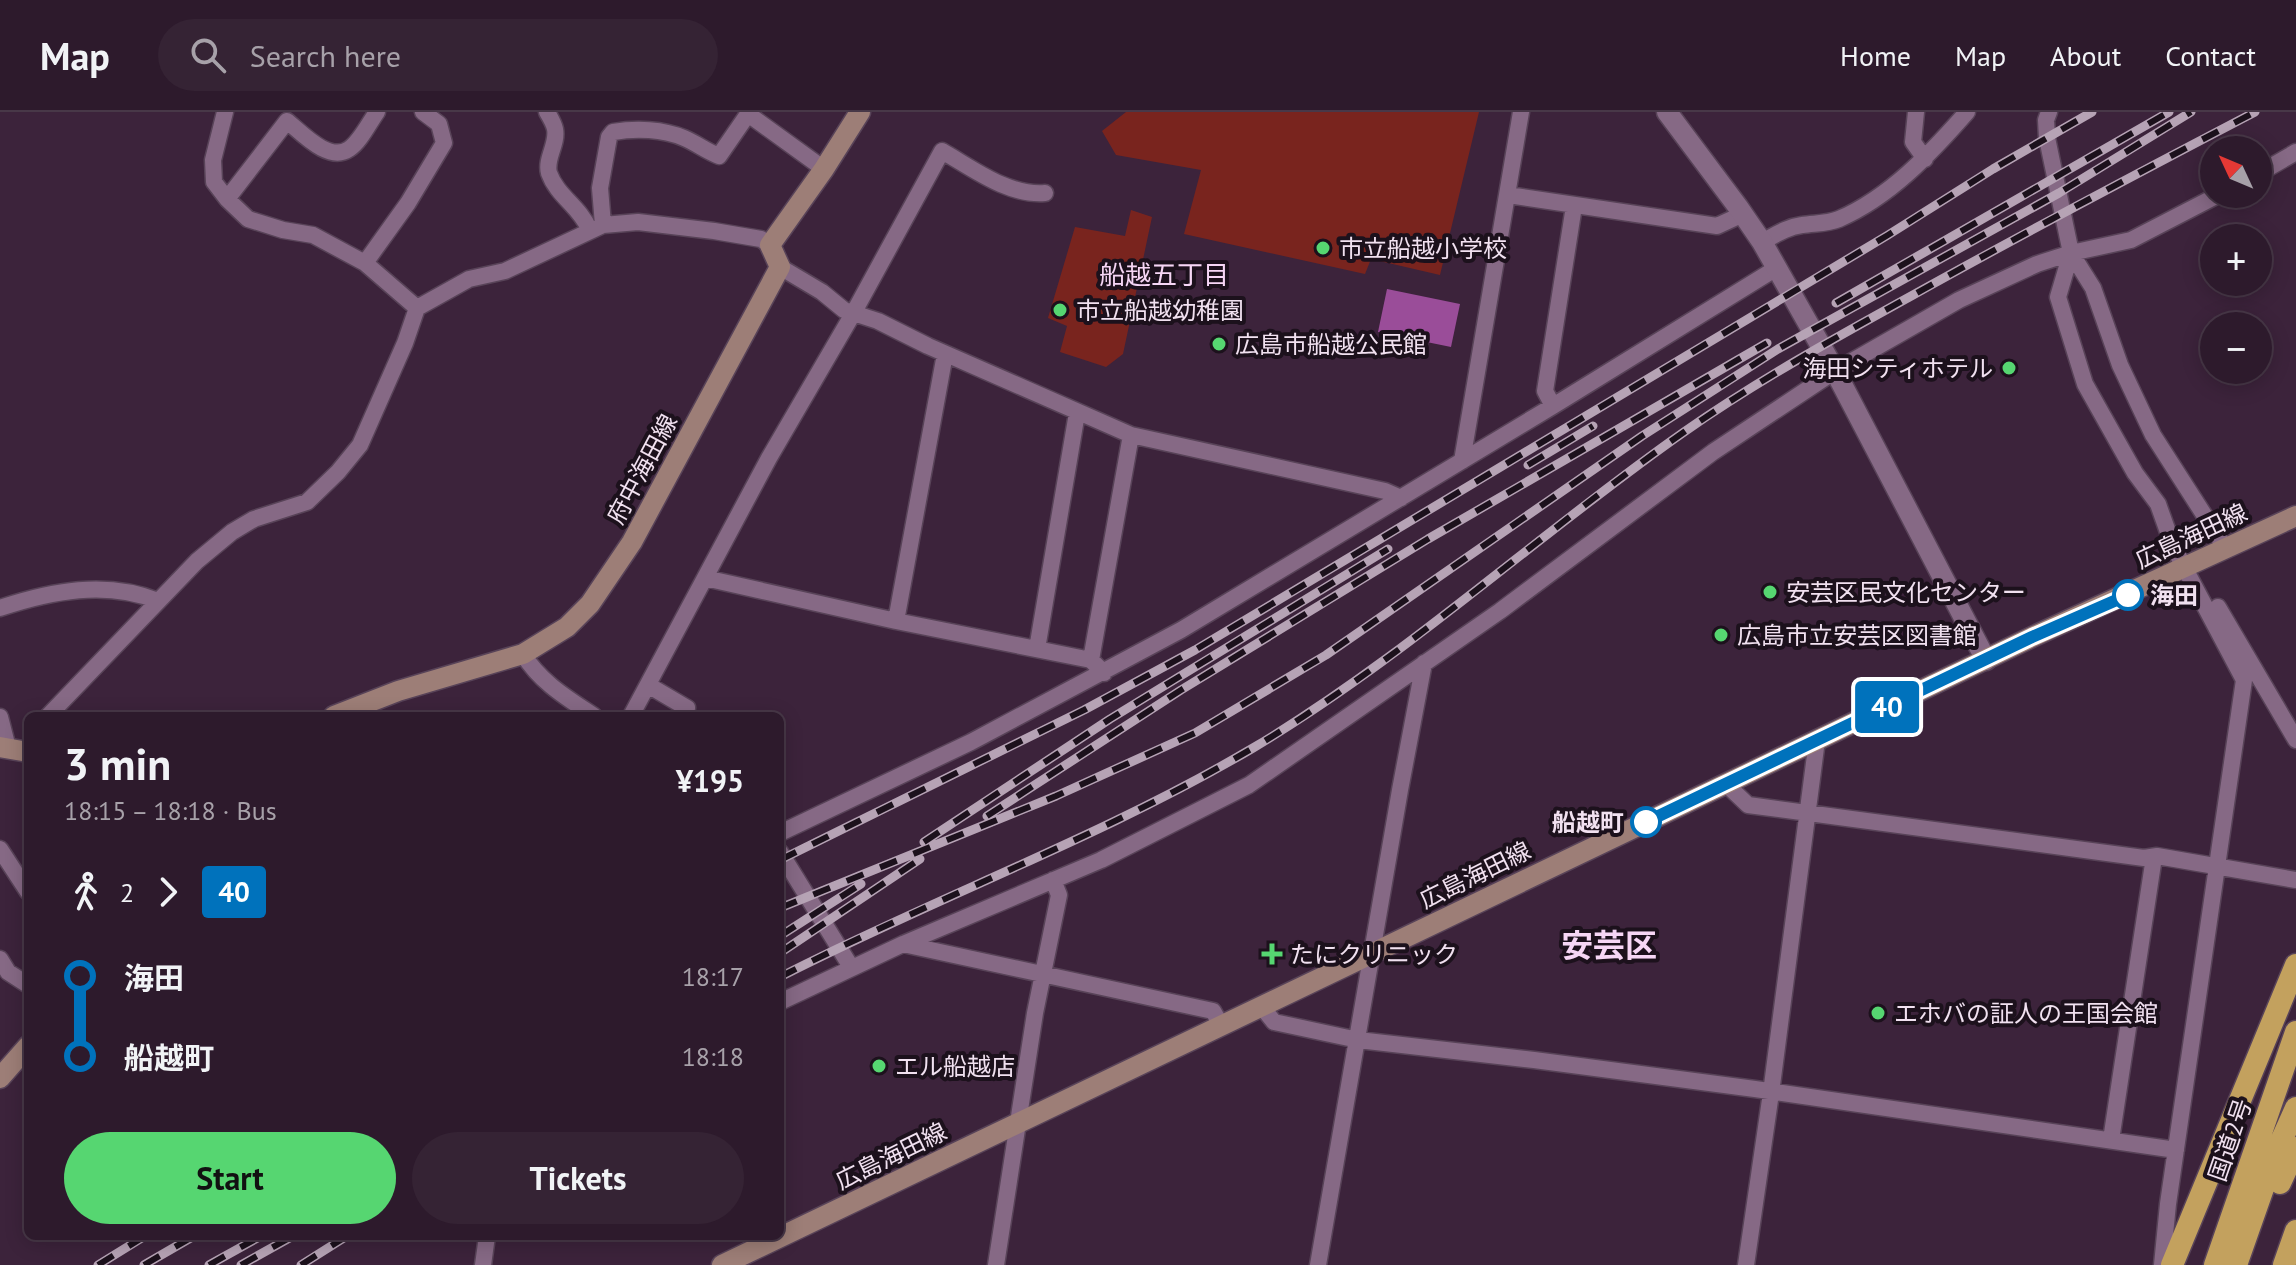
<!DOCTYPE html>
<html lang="en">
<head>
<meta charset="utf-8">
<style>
  :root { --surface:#2d1a2c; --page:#352334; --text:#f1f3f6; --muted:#a7a1a9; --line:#483848; --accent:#56d671 }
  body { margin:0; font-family:"PT Sans","Noto Sans JP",sans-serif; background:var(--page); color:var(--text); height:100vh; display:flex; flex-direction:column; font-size:30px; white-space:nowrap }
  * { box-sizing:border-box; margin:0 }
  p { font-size:26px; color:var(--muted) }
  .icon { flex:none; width:44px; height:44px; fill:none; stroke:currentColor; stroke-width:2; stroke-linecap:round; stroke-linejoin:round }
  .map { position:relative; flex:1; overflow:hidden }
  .drawer { position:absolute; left:24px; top:600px; width:760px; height:528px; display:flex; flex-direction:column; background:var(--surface); border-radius:12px; box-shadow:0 4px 20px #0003,0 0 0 2px var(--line) }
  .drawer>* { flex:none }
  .badge { padding:0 16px; border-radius:6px; font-size:28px; line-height:52px }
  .needle { width:52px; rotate:314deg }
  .buttons { position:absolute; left:2200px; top:24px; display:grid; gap:16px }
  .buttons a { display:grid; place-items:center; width:72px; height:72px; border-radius:50%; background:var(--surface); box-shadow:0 4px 20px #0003,0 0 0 2px var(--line); font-size:40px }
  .map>.badge { position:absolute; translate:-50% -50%; box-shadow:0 0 0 4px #fff }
  .legs { display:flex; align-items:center; gap:12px; height:88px; padding:0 40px; font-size:26px }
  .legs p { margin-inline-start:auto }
  .headline { display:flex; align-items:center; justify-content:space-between; height:136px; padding:0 40px }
  h1 { font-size:44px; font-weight:700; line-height:60px }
  .primary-button { display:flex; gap:16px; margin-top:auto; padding:16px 40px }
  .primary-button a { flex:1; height:92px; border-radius:48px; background:var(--accent); color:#111; font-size:32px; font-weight:700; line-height:92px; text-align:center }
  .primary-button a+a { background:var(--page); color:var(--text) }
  ul { padding:0 40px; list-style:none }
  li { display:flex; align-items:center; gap:28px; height:80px; font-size:30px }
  li i { display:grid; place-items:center; width:12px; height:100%; margin:0 10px; background:currentColor }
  li i::after { content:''; width:20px; height:20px; margin:-10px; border:6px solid; border-radius:50%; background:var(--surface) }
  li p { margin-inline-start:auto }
  li:first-child i { background:linear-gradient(#0000 50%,currentColor 0) }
  li:last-child i { background:linear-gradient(currentColor 50%,#0000 0) }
  header { display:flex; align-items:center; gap:48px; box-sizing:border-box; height:112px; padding:0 40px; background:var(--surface); border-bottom:2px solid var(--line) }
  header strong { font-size:38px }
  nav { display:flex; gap:44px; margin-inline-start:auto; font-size:28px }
  .search { width:560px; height:72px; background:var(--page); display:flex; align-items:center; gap:20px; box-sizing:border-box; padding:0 28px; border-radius:44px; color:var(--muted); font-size:30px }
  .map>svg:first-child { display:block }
  .green { fill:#79241e }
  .water { fill:#9a4d99 }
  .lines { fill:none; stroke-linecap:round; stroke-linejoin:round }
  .minor-casing { stroke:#584358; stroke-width:19 }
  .tertiary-casing { stroke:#584358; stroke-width:23 }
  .secondary-casing { stroke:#584358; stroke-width:23 }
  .trunk-casing { stroke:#584358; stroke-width:25 }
  .minor { stroke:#866985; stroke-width:16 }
  .tertiary { stroke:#866985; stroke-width:20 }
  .secondary { stroke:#9d7e77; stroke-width:20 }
  .trunk { stroke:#c3a15e; stroke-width:22 }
  .rail-casing { stroke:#b6a3b5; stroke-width:9 }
  .rail { stroke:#1c111c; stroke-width:6; stroke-dasharray:18; stroke-linecap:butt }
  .line-1-casing { stroke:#fff; stroke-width:18 }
  .line-1 { stroke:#0072bc; stroke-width:12 }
  .poi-dot { fill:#56d671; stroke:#1c111c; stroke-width:3 }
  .stop-1-dot { fill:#fff; stroke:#0072bc; stroke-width:4 }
  .labels { text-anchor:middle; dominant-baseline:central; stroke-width:8; stroke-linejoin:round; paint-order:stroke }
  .poi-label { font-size:24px; fill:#f1e1f0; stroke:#1c111c; text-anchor:start }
  .street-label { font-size:24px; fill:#f1e1f0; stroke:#1c111c }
  .stop-label { font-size:24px; font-weight:bold; fill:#f1e1f0; stroke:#1c111c; text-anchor:start }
  .neighbourhood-label { font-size:26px; fill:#f6d6f5; stroke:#1c111c }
  .district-label { font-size:32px; font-weight:bold; fill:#f6d6f5; stroke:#1c111c }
</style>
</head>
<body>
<header>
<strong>Map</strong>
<div class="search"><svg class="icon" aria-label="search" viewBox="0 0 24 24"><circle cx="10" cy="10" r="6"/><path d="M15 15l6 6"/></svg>Search here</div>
<nav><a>Home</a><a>Map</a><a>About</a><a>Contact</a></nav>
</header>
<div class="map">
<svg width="2296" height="1153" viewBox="0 0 2296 1153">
  <rect width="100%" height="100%" fill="#3c233b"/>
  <!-- green -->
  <path class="green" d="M 1126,0 L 1479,0 L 1440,163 L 1371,147 L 1365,162 L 1184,122 L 1201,58 L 1116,43 L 1102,19 Z
    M 1131,98 L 1152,105 L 1123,242 L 1106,255 L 1060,240 L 1067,214 L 1048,206 L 1075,115 L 1125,124 Z"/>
  <!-- water -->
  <path class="water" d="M 1387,177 L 1460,192 L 1451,235 L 1378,220 Z"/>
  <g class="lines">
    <!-- minor casing -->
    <g class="minor-casing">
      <path id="minor" d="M 225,0 L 213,48 L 214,70 L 227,87 L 248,107 L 283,118 L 313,123 L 365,151 L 417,196
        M 547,0 C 550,5 554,12 555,17 C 558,32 545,47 549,61 C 557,84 580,95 589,117
        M 1916,0 L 1913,30 L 1925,47
        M 2049,0 L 2046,8 L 2047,26 L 2071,141 L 2093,176 L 2120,253 L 2153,323 L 2226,437
        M 2258,62 L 2296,40
        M 1508,83 L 1717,114 L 1743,102
        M 227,87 L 287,9 C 302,21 329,51 349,37 C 360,30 369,11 377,0
        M 603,113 L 600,76 L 609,25 L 613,20 C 636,16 663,17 684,26 C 696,31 706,39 719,44 L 748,2 L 824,57
        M 1762,130 C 1775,123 1787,115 1802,113 C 1814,111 1827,112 1839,107 C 1890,85 1931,41 1967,0
        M 2071,141 L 2058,185 L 2085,272 L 2135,361 L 2158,392 L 2173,434 L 2244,568 L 2168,1092 L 2162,1153
        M 365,151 L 408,91 L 444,31 L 439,12 L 423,0
        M 780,155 L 822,180 L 844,198 L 878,209 L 928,234 L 1131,323 L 1385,379 L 1401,386
        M 1553,294 L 1545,279 L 1574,94
        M 1462,349 L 1521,0
        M 705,466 L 896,509 L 1091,548 L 1104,561
        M 2218,495 L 2296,628
        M 0,496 C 51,479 106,468 158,489
        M 896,509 L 945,242
        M 1037,537 L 1077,301
        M 523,542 C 540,570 567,586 594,604
        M 1091,548 L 1131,323
        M 648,573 L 687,596 L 685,604
        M 48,604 L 197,449 L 232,420 L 254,407 L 307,390 L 338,360 L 360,333 L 405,231 L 417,196 L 469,167 L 505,159 L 603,113 L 638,110 L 714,119 L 761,127 L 770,133
        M 631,604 L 769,346 L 854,200 L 942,39 C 972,56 1008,84 1045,81
        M 0,605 L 8,636
        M 1726,672 L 1748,693 L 2144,746 L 2157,744 L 2296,768
        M 780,721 L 971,630 L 1181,518 L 1553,294 L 1775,157
        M 0,737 L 28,780
        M 780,740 L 851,855
        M 903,832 L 1213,899 L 1221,913
        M 0,847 L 8,860 L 28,873
        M 780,890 L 903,832 L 1101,748 L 1249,673 L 1500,499 L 1713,340 L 1835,259 L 1959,188 L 2037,152 L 2071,141 L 2131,128 L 2220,82
        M 1262,895 L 1274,910 L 1358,928 L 1534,948 L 1755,977 L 2176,1038
        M 2111,1028 L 2154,745
        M 483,1153 L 487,1124
        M 996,1153 L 1035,901 L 1059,783 L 1053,768
        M 1318,1153 L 1400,678 L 1424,551
        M 1746,1153 L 1771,981 L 1817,628"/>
    </g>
    <!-- tertiary casing -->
    <g class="tertiary-casing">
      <path id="tertiary" d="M 1667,0 L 1738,95 L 1762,130 L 1835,259 L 1986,548"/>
    </g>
    <!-- secondary casing -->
    <g class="secondary-casing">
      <path id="secondary" d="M 334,604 L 398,579 L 523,542 L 567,515 L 590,492 L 632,430 L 780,155 L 770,133 L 824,57 L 860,0
        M 0,635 L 28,640
        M 0,966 L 28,934
        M 722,1153 L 2032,525 L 2296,404"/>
    </g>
    <!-- trunk casing -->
    <g class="trunk-casing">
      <path id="trunk" d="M 2280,1071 L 2296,1036
        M 2172,1153 L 2296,853
        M 2215,1153 L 2296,920
        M 2236,1153 L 2274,1045 L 2296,996
        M 2284,1153 L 2296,1119"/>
    </g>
    <!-- minor -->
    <use href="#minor" class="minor"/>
    <!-- tertiary -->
    <use href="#tertiary" class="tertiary"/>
    <!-- secondary -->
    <use href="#secondary" class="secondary"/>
    <!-- trunk -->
    <use href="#trunk" class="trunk"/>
    <!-- rail casing -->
    <g class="rail-casing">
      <path id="rail" d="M 1836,191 L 2169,0
        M 1528,353 L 1593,314
        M 987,704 L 1181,578 L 1428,427 L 1767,231
        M 924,730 L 1110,607 L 1388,437
        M 780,748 L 1084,598 L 1195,538 L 1888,123 L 1993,57 L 2092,0
        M 780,796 L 1056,684 L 1195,621 L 1326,543 L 1642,324 L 1778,237 L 2059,81 L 2191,0
        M 780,824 L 861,772
        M 780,841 L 920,747
        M 780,865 C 936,785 1102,725 1253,636 C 1406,545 1538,422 1684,320 C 1757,269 1835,226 1913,183 C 2026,120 2140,60 2255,0
        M 98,1153 L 145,1124
        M 144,1153 L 194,1124
        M 209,1153 L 261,1124
        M 241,1153 L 293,1124
        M 301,1153 L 347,1124"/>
    </g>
    <!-- rail -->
    <use href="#rail" class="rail"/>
  </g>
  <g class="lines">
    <!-- line-1 casing -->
    <g class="line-1-casing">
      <path id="line-1" d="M 1646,710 L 2032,525 L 2128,483"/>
    </g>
    <!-- line-1 -->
    <use href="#line-1" class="line-1"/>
  </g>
  <!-- markers -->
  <g class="poi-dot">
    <circle cx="1323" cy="136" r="8"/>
    <circle cx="1060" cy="198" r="8"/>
    <circle cx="1219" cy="232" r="8"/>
    <circle cx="2009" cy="256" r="8"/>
    <circle cx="1770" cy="480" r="8"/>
    <circle cx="1721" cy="523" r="8"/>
    <path d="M1268 830h8v8h8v8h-8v8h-8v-8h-8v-8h8z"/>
    <circle cx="1878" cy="901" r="8"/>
    <circle cx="879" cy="954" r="8"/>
  </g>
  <g class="stop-1-dot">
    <circle cx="2128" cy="483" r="14"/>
    <circle cx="1646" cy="710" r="14"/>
  </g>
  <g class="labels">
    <!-- poi labels -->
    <g class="poi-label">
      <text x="1339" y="136">市立船越小学校</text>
      <text x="1076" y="198">市立船越幼稚園</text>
      <text x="1235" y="232">広島市船越公民館</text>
      <text x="1993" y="256" text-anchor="end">海田シティホテル</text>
      <text x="1786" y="480">安芸区民文化センター</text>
      <text x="1737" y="523">広島市立安芸区図書館</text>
      <text x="1290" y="842">たにクリニック</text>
      <text x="1894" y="901">エホバの証人の王国会館</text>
      <text x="895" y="954">エル船越店</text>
    </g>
    <!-- street labels -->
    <g class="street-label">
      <text transform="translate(642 357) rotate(-62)">府中海田線</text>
      <text transform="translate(2191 424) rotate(-25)">広島海田線</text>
      <text transform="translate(1475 763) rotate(-26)">広島海田線</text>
      <text transform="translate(2230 1028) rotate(-71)">国道2号</text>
      <text transform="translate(891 1044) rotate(-26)">広島海田線</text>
    </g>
    <!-- stop labels -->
    <g class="stop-label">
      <text x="2150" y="483">海田</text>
      <text x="1624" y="710" text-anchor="end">船越町</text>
    </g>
    <!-- neighbourhood labels -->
    <g class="neighbourhood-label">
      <text x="1164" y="162">船越五丁目</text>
    </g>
    <!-- district labels -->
    <g class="district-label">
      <text x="1609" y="833">安芸区</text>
    </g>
  </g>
</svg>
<div class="buttons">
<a><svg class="needle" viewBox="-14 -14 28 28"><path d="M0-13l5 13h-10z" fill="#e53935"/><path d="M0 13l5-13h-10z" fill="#a7a1a9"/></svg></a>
<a>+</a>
<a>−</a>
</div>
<b class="badge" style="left:1887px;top:595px;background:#0072bc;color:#fff">40</b>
<section class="drawer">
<div class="headline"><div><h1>3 min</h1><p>18:15 – 18:18 · Bus</p></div><b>¥195</b></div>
<div class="legs"><svg class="icon" aria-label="walk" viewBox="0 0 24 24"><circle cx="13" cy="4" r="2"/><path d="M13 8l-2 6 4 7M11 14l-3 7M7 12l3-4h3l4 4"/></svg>2<svg class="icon" aria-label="forward" viewBox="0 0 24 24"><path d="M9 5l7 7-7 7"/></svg><b class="badge" style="background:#0072bc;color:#fff">40</b></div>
<ul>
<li><i style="color:#0072bc"></i><b>海田</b><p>18:17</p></li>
<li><i style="color:#0072bc"></i><b>船越町</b><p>18:18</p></li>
</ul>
<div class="primary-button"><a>Start</a><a>Tickets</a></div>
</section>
</div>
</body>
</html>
